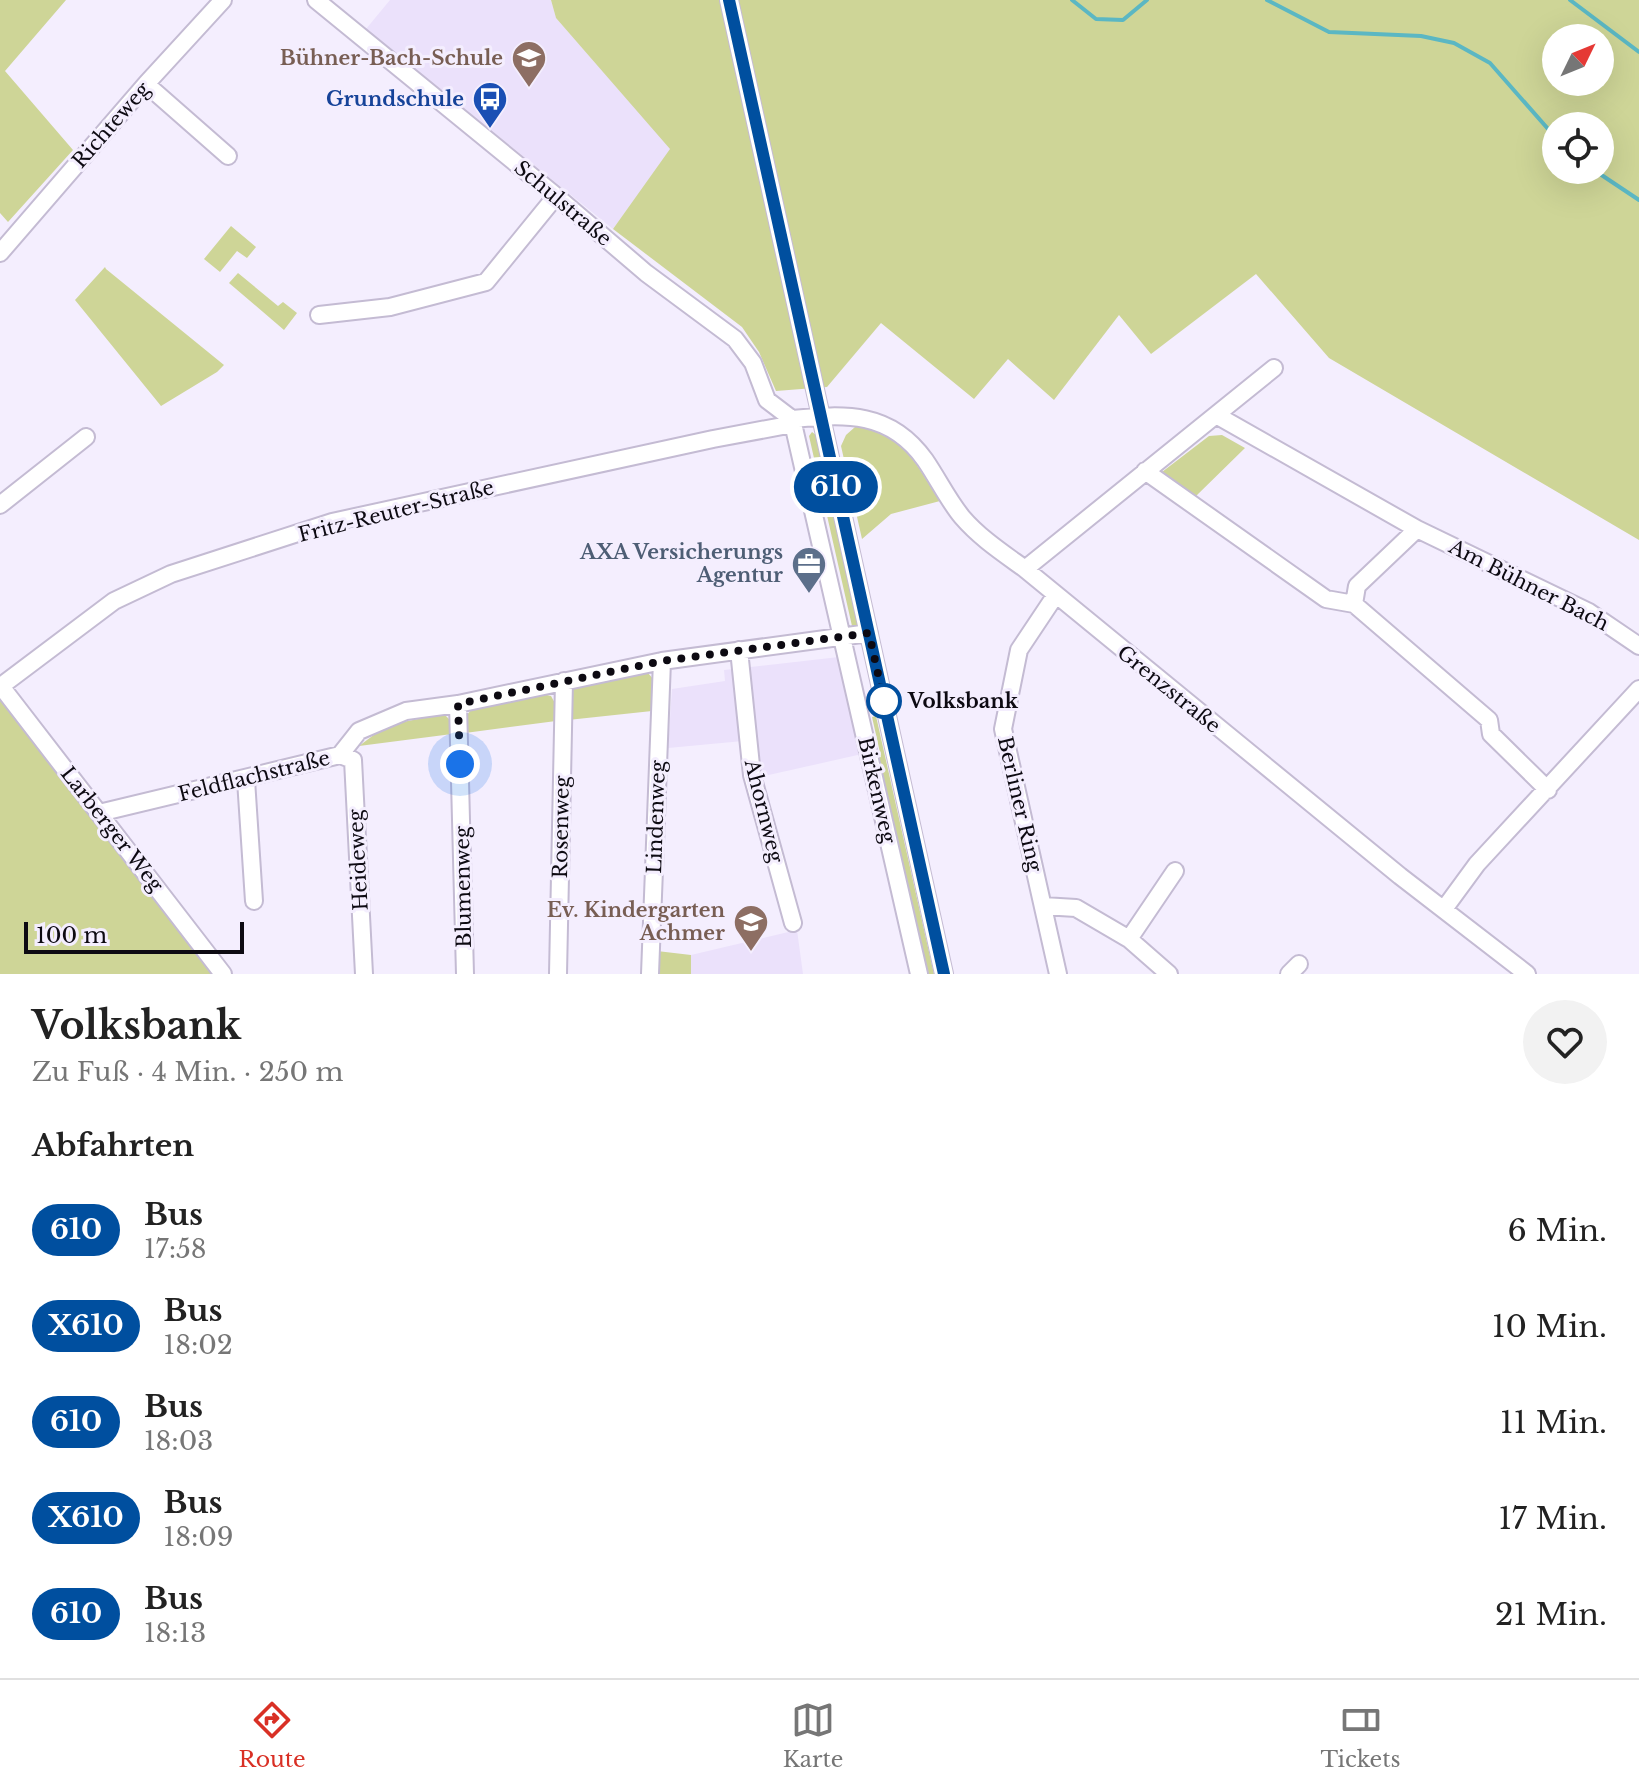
<!DOCTYPE html>
<html lang="de">
<head>
<meta charset="utf-8">
<style>
  :root { --surface:#fff; --page:#f2f2f2; --text:#222; --muted:#767676; --line:#e0e0e0; --accent:#d93025 }
  body { margin:0; font-family:"Libre Baskerville",serif; background:var(--page); color:var(--text); height:100vh; display:flex; flex-direction:column; font-size:30px; white-space:nowrap }
  * { box-sizing:border-box; margin:0 }
  p { font-size:26px; color:var(--muted) }
  .icon { flex:none; width:44px; height:44px; fill:none; stroke:currentColor; stroke-width:2; stroke-linecap:round; stroke-linejoin:round }
  .map { position:relative; height:974px; overflow:hidden }
  .panel { display:flex; flex-direction:column; background:var(--surface); flex:1 }
  .panel>* { flex:none }
  .badge { padding:0 16px; border-radius:26px; font-size:28px; line-height:52px }
  .needle { width:52px; rotate:47deg }
  .buttons { position:absolute; left:1542px; top:24px; display:grid; gap:16px }
  .buttons a { display:grid; place-items:center; width:72px; height:72px; border-radius:50%; background:var(--surface); box-shadow:0 8px 32px #0002; font-size:40px }
  .scale { position:absolute; left:24px; bottom:20px; width:220px; box-sizing:border-box; padding-left:8px; border:4px solid #0d0a12; border-top:0; font-size:22px; line-height:28px; white-space:nowrap; color:#0d0a12; -webkit-text-stroke:6px #f4eefe; paint-order:stroke }
  .you { position:absolute; width:40px; height:40px; margin:-20px; border:6px solid #fff; border-radius:50%; background:#1a73e8; box-shadow:0 0 0 12px #1a73e833 }
  .map>.badge { position:absolute; translate:-50% -50%; box-shadow:0 0 0 4px #fff }
  h2 { padding:0 32px; font-size:30px; line-height:72px }
  .round { display:grid; place-items:center; flex:none; width:84px; height:84px; border-radius:42px; background:var(--page) }
  .summary { display:flex; align-items:center; justify-content:space-between; height:136px; padding:0 32px }
  h1 { font-size:38px; font-weight:700; line-height:60px }
  ul { padding:0; list-style:none }
  li { display:flex; align-items:center; gap:24px; height:96px; padding:0 32px }
  li div { flex:1 }
  li b { display:block; font-size:30px }
  li em { font-style:normal }
  li .badge { min-width:88px; font-weight:700; text-align:center }
  .dock { display:flex; justify-content:space-around; align-items:center; height:112px; border-top:2px solid var(--line); background:var(--surface); font-size:22px; color:var(--muted) }
  .dock a { display:grid; justify-items:center; gap:4px }
  .dock .on { color:var(--accent) }
  .map>svg:first-child { display:block }
  .built { fill:#ebe1fb }
  .green { fill:#ced597; fill-rule:evenodd }
  .lines { fill:none; stroke-linecap:round; stroke-linejoin:round }
  .stream { stroke:#5bb7c3; stroke-width:4 }
  .minor-casing { stroke:#c4bbd3; stroke-width:20 }
  .minor { stroke:#fff; stroke-width:16 }
  .line-casing { stroke:#fff; stroke-width:18 }
  .line { stroke:#004f9f; stroke-width:12 }
  .walk { stroke:#0d0a12; stroke-width:8; stroke-dasharray:0 14.4 }
  .stop-dot { fill:#fff; stroke:#004f9f; stroke-width:4 }
  .labels { text-anchor:middle; dominant-baseline:central; stroke-width:6; stroke-linejoin:round; paint-order:stroke }
  .education-label { font-size:20px; font-weight:bold; fill:#785e54; stroke:#f4eefe; text-anchor:end }
  .transit-label { font-size:20px; font-weight:bold; fill:#164399; stroke:#f4eefe; text-anchor:end }
  .street-label { font-size:20px; fill:#0d0a12; stroke:#f4eefe }
  .service-label { font-size:20px; font-weight:bold; fill:#4e5e75; stroke:#f4eefe; text-anchor:end }
  .stop-label { font-size:20px; font-weight:bold; fill:#0d0a12; stroke:#f4eefe; text-anchor:start }
</style>
</head>
<body>
<div class="map">
<svg width="1639" height="974" viewBox="0 0 1639 974">
  <rect width="100%" height="100%" fill="#f4eefe"/>
  <!-- built -->
  <path class="built" d="M 390,0 L 551,0 L 556,18 L 671,149 L 613,229 L 366,29 Z
    M 839,657 L 862,754 L 747,780 L 743,741 L 668,748 L 672,689 L 725,681 L 724,670 Z
    M 797,930 L 803,974 L 691,974 L 691,955 Z"/>
  <!-- green -->
  <path class="green" d="M 0,0 L 66,0 L 5,71 L 73,150 L 8,222 L 0,213 Z
    M 551,0 L 1639,0 L 1639,540 L 1329,358 L 1256,274 L 1151,354 L 1119,315 L 1054,400 L 1008,359 L 974,399 L 881,323 L 827,387 L 776,391 L 759,352 L 742,327 L 613,229 L 670,149 L 556,18 ZM 1556,38 L 1600,38 L 1600,82 L 1556,82 ZM 1556,126 L 1600,126 L 1600,170 L 1556,170 Z
    M 231,226 L 256,247 L 247,258 L 237,251 L 220,272 L 204,259 Z
    M 105,267 L 106,269 L 224,365 L 217,372 L 161,406 L 75,300 Z
    M 238,273 L 278,306 L 283,302 L 297,313 L 284,330 L 229,283 Z
    M 855,427 C 901,426 917,467 940,501 L 891,514 L 862,539 L 841,446 L 846,435 Z
    M 812,432 L 816,435 L 858,621 L 857,625 L 852,626 L 809,436 Z
    M 1222,435 L 1245,448 L 1195,497 L 1162,472 L 1209,436 Z
    M 641,671 L 648,673 L 654,680 L 652,711 L 568,720 L 568,694 L 572,688 Z
    M 0,690 L 219,974 L 0,974 Z
    M 543,694 L 551,696 L 556,705 L 556,721 L 465,733 L 465,717 L 472,709 Z
    M 444,714 L 451,721 L 452,734 L 359,746 L 387,725 Z
    M 876,716 L 934,974 L 924,974 L 877,758 L 881,757 L 872,717 Z
    M 657,951 L 691,955 L 691,974 L 656,974 Z"/>
  <g class="lines">
    <!-- stream -->
    <path class="stream" d="M 1072,0 L 1096,19 L 1123,20 L 1147,0
      M 1267,0 L 1329,32 L 1421,36 L 1454,43 L 1490,63 L 1556,138
      M 1570,0 L 1639,52
      M 1594,170 L 1639,200"/>
    <!-- minor casing -->
    <g class="minor-casing">
      <path id="minor" d="M 316,0 L 556,196 L 646,273 L 735,339 L 753,363 L 767,400 L 792,419
        M 729,0 L 944,974
        M 146,84 L 228,156
        M 0,253 L 146,84 L 223,0
        M 319,315 L 390,307 L 486,282 L 556,196
        M 1216,415 L 1417,529 L 1589,612 L 1639,646
        M 792,419 L 919,974
        M 1145,471 L 1326,599 L 1354,604 L 1489,720 L 1491,734 L 1548,790
        M 0,505 L 86,437
        M 1025,569 L 1274,368
        M 1055,596 L 1019,650 L 1003,729 L 1058,974
        M 1354,604 L 1357,586 L 1417,529
        M 739,650 L 752,775 L 793,923
        M 0,685 L 223,974
        M 1,686 L 114,601 L 171,574 L 332,522 L 713,439 L 788,425 L 792,419 C 846,414 890,411 925,460 C 938,479 948,500 962,517 C 980,538 1003,553 1025,569 L 1400,876 L 1527,974
        M 458,704 L 465,974
        M 340,755 L 353,760 L 364,974
        M 246,780 L 254,901
        M 99,813 L 340,755 L 359,731 L 406,711 L 458,704 L 662,661 L 869,633
        M 1043,906 L 1076,908 L 1129,939 L 1169,974
        M 1444,909 L 1477,864 L 1639,689
        M 1129,939 L 1175,871
        M 558,974 L 564,681
        M 650,974 L 662,661
        M 1289,974 L 1299,964"/>
    </g>
    <!-- minor -->
    <use href="#minor" class="minor"/>
  </g>
  <g class="lines">
    <!-- line casing -->
    <g class="line-casing">
      <path id="line" d="M 729,0 L 944,974"/>
    </g>
    <!-- line -->
    <use href="#line" class="line"/>
    <!-- walk -->
    <path class="walk" d="M 460,764 L 458,704 L 662,661 L 869,633 L 884,701"/>
  </g>
  <!-- icons -->
  <defs>
    <g id="school-pin" transform="scale(1.8)"><path d="M0 17L-7.5 6A9.5 9.5 0 1 1 7.5 6Z" fill="#8d6e63" stroke="#f4eefe"/><path d="M0-5L7-2L0 1L-7-2ZM-4 1L0 2.5L4 1V4Q0 6-4 4Z" fill="#fff"/></g>
    <g id="bus-pin" transform="scale(1.8)"><path d="M0 17L-7.5 6A9.5 9.5 0 1 1 7.5 6Z" fill="#1a4fb4" stroke="#f4eefe"/><path d="M-5-6H5V4H4V6H2V4H-2V6H-4V4H-5ZM-3.5-4V0h7V-4ZM-3.5 1.2v1.5H-2V1.2ZM2 1.2v1.5H3.5V1.2Z" fill="#fff"/></g>
    <g id="office-pin" transform="scale(1.8)"><path d="M0 17L-7.5 6A9.5 9.5 0 1 1 7.5 6Z" fill="#5c6f8a" stroke="#f4eefe"/><path d="M-6-3h4V-5.5h4V-3h4V5H-6ZM-1-4.5V-3h2v-1.5ZM-6 0V1H6V0Z" fill="#fff"/></g>
  </defs>
  <g fill-rule="evenodd">
    <use href="#school-pin" x="529" y="58"/>
    <use href="#bus-pin" x="490" y="99"/>
    <use href="#office-pin" x="809" y="564"/>
    <use href="#school-pin" x="751" y="922"/>
  </g>
  <!-- markers -->
  <circle class="stop-dot" cx="884" cy="701" r="16"/>
  <g class="labels">
    <!-- education labels -->
    <g class="education-label">
      <text x="503" y="58">Bühner-Bach-Schule</text>
      <text x="725" y="910">Ev. Kindergarten<tspan x="725" dy="23">Achmer</tspan></text>
    </g>
    <!-- transit labels -->
    <g class="transit-label">
      <text x="464" y="99">Grundschule</text>
    </g>
    <!-- street labels -->
    <g class="street-label">
      <text transform="translate(111 125) rotate(-49)">Richteweg</text>
      <text transform="translate(563 203) rotate(40)">Schulstraße</text>
      <text transform="translate(396 511) rotate(-14)">Fritz-Reuter-Straße</text>
      <text transform="translate(1529 585) rotate(27)">Am Bühner Bach</text>
      <text transform="translate(1169 689) rotate(39)">Grenzstraße</text>
      <text transform="translate(254 776) rotate(-14)">Feldflachstraße</text>
      <text transform="translate(877 790) rotate(77)">Birkenweg</text>
      <text transform="translate(1020 804) rotate(77)">Berliner Ring</text>
      <text transform="translate(764 811) rotate(76)">Ahornweg</text>
      <text transform="translate(656 817) rotate(-88)">Lindenweg</text>
      <text transform="translate(561 827) rotate(-89)">Rosenweg</text>
      <text transform="translate(112 829) rotate(52)">Larberger Weg</text>
      <text transform="translate(358 860) rotate(-93)">Heideweg</text>
      <text transform="translate(463 887) rotate(-91)">Blumenweg</text>
    </g>
    <!-- service labels -->
    <g class="service-label">
      <text x="783" y="552">AXA Versicherungs<tspan x="783" dy="23">Agentur</tspan></text>
    </g>
    <!-- stop labels -->
    <g class="stop-label">
      <text x="908" y="701">Volksbank</text>
    </g>
  </g>
</svg>
<div class="buttons">
<a><svg class="needle" viewBox="-14 -14 28 28"><path d="M0-13l5 13h-10z" fill="#e53935"/><path d="M0 13l5-13h-10z" fill="#767676"/></svg></a>
<a><svg class="icon" aria-label="locate" viewBox="0 0 24 24"><circle cx="12" cy="12" r="6"/><path d="M12 2v4M12 18v4M2 12h4M18 12h4"/></svg></a>
</div>
<div class="scale">100 m</div>
<div class="you" style="left:460px;top:764px"></div>
<b class="badge" style="left:836px;top:487px;background:#004f9f;color:#fff">610</b>
</div>
<section class="panel">
<div class="summary"><div><h1>Volksbank</h1><p>Zu Fuß · 4 Min. · 250 m</p></div><a class="round"><svg class="icon" aria-label="heart" viewBox="0 0 24 24"><path d="M12 20l-8-8c-3-5 5-10 8-4 3-6 11-1 8 4z"/></svg></a></div>
<h2>Abfahrten</h2>
<ul>
<li><span class="badge" style="background:#004f9f;color:#fff">610</span><div><b>Bus</b><p>17:58</p></div><em>6 Min.</em></li>
<li><span class="badge" style="background:#004f9f;color:#fff">X610</span><div><b>Bus</b><p>18:02</p></div><em>10 Min.</em></li>
<li><span class="badge" style="background:#004f9f;color:#fff">610</span><div><b>Bus</b><p>18:03</p></div><em>11 Min.</em></li>
<li><span class="badge" style="background:#004f9f;color:#fff">X610</span><div><b>Bus</b><p>18:09</p></div><em>17 Min.</em></li>
<li><span class="badge" style="background:#004f9f;color:#fff">610</span><div><b>Bus</b><p>18:13</p></div><em>21 Min.</em></li>
</ul>
</section>
<nav class="dock">
<a class="on"><svg class="icon" aria-label="directions" viewBox="0 0 24 24"><path d="M12 3l9 9-9 9-9-9zM9 14v-3h6M13 9l2 2-2 2"/></svg>Route</a>
<a><svg class="icon" aria-label="map" viewBox="0 0 24 24"><path d="M3 6l6-2 6 2 6-2v14l-6 2-6-2-6 2zM9 4v14M15 6v14"/></svg>Karte</a>
<a><svg class="icon" aria-label="tickets" viewBox="0 0 24 24"><path d="M3 7h18v10H3zM15 7v10"/></svg>Tickets</a>
</nav>
</body>
</html>
